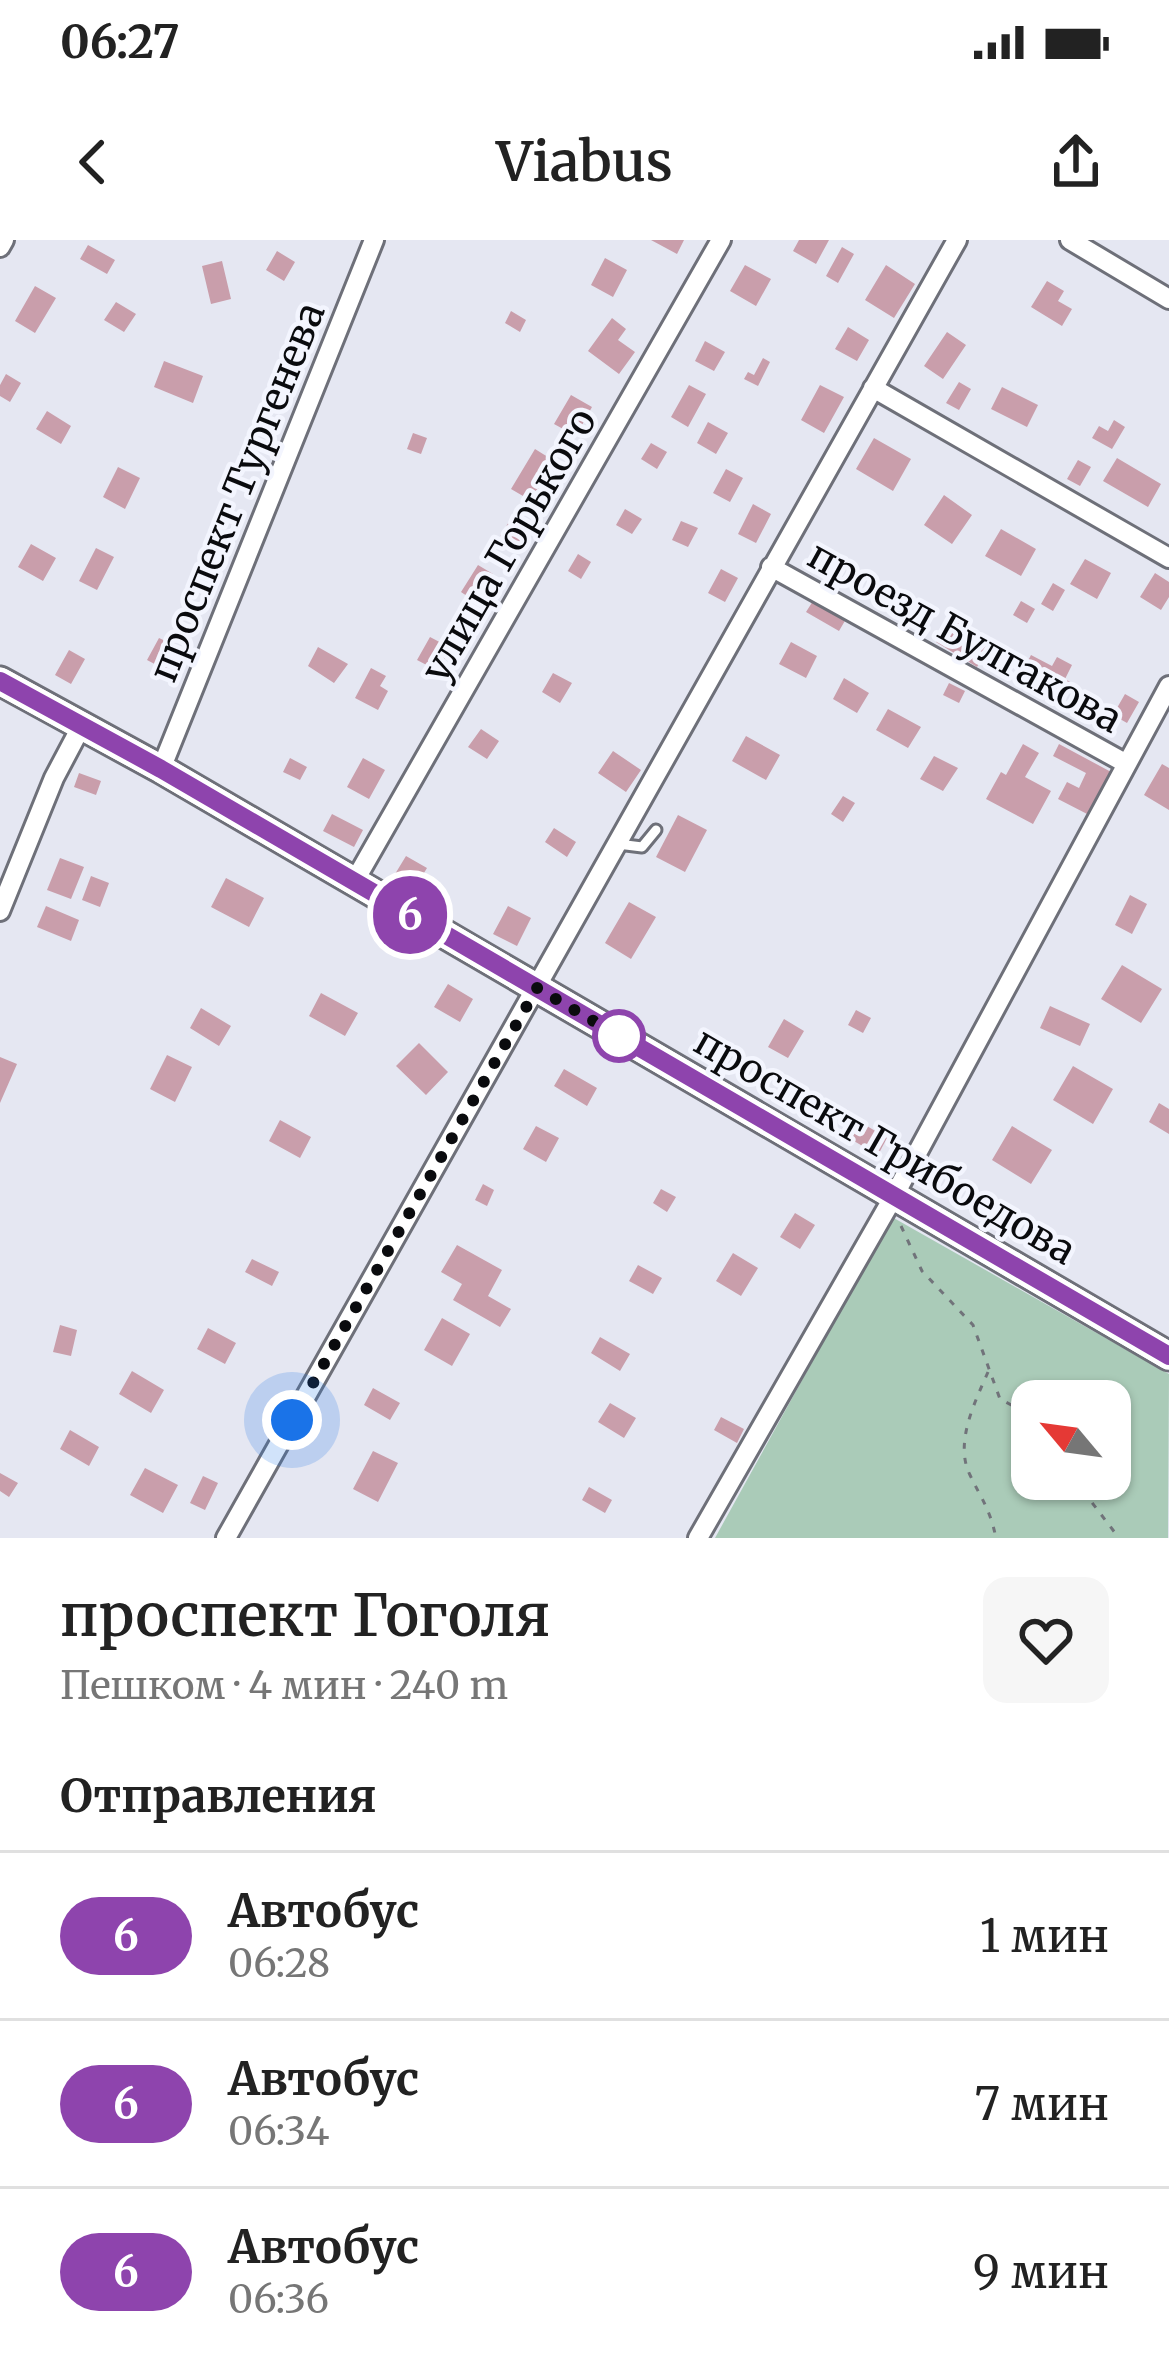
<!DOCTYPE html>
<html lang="ru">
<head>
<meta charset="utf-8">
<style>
  :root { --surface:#fff; --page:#f6f6f6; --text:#222; --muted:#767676; --line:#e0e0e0 }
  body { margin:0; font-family:Merriweather,serif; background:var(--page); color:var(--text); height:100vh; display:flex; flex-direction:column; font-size:45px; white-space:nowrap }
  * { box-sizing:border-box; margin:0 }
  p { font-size:39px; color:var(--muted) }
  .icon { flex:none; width:66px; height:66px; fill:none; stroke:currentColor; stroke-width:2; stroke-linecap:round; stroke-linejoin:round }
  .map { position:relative; height:1298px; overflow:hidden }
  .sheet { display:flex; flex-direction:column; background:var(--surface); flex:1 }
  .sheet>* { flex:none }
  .badge { padding:0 24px; border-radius:39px; font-size:42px; line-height:78px }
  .needle { width:78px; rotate:299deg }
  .controls { position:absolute; left:1011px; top:1140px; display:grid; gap:24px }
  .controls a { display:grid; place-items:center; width:120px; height:120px; border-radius:24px; background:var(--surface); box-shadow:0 3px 9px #0004; font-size:60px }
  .you { position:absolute; width:60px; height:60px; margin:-30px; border:9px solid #fff; border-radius:50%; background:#1a73e8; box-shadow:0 0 0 18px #1a73e833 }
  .map>.badge { position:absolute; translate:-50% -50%; box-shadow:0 0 0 6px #fff }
  h2 { padding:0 60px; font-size:45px; line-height:108px }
  .round { display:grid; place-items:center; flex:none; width:126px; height:126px; border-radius:24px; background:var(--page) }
  .head { display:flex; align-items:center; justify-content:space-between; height:204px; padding:0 60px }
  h1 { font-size:57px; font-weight:600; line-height:90px }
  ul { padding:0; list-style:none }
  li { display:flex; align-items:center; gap:36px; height:168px; padding:0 60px; border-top:3px solid var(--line) }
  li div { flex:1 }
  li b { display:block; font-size:45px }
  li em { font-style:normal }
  li .badge { min-width:132px; font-weight:700; text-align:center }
  .status { display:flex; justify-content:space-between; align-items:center; height:84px; padding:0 60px; background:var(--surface); direction:ltr }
  .status svg { height:33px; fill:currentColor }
  header { display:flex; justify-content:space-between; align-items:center; height:156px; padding:0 60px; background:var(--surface); font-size:54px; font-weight:600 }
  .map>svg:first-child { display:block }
  .green { fill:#aacbb8; fill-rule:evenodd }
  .building { fill:#c99eab }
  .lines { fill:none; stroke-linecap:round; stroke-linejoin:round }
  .lane-casing { stroke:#6e7079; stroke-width:15 }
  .street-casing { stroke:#6e7079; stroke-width:24 }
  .secondary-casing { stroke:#6e7079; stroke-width:33 }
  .path { stroke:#71737a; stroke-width:3; stroke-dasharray:6 9; stroke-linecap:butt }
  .lane { stroke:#fff; stroke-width:9 }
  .street { stroke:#fff; stroke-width:18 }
  .secondary { stroke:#fff; stroke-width:27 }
  .line-casing { stroke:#fff; stroke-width:27 }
  .line { stroke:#8e44ad; stroke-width:18 }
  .walk { stroke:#0a0b0e; stroke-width:12; stroke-dasharray:0 21.6 }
  .stop-dot { fill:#fff; stroke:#8e44ad; stroke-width:6 }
  .labels { text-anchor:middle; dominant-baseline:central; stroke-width:9; stroke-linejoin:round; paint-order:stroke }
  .street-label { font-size:39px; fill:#0a0b0e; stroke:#f3f5fe }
</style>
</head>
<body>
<div class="status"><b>06:27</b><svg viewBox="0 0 49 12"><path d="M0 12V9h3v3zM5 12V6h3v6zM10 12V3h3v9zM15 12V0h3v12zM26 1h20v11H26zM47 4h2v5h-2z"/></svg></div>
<header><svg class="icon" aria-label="back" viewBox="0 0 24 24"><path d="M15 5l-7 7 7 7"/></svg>Viabus<svg class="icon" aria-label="share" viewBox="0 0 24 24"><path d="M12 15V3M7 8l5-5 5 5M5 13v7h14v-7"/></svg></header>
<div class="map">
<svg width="1169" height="1298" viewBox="0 0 1169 1298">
  <rect width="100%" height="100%" fill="#e5e7f2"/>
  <!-- green -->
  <path class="green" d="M 892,977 L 1169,1134 L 1168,1298 L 715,1298 ZM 1032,1161 L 1110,1161 L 1110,1239 L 1032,1239 Z"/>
  <!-- building -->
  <path class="building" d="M 651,0 L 684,0 L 677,14 Z
    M 799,0 L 829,0 L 816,24 L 793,11 Z
    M 88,5 L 115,20 L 107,34 L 80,19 Z
    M 842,7 L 854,14 L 838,43 L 826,36 Z
    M 277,11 L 295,22 L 284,41 L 266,30 Z
    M 605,18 L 627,30 L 613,57 L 591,45 Z
    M 222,21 L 231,59 L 211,64 L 202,26 Z
    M 745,25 L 771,39 L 756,66 L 730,51 Z
    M 886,25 L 915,44 L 894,78 L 865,60 Z
    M 1047,41 L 1064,51 L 1058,61 L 1072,69 L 1062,86 L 1031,67 Z
    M 35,46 L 56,58 L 35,93 L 15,81 Z
    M 116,62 L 136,74 L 124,92 L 104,80 Z
    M 511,71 L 526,80 L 520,92 L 505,83 Z
    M 612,78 L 626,89 L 618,100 L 635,112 L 619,134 L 588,111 Z
    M 848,87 L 869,100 L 857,121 L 835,109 Z
    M 947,92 L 966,105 L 943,139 L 924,126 Z
    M 705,101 L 725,112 L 714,131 L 695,121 Z
    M 763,118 L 770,122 L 758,146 L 744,139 L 748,132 L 754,135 Z
    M 164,121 L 203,136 L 193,163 L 154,147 Z
    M 6,134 L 21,143 L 10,162 L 0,156 L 0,145 Z
    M 959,142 L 971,149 L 959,170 L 946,163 Z
    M 689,145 L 706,154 L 688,187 L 671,177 Z
    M 820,145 L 844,157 L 824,193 L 801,180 Z
    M 1002,147 L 1038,165 L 1027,187 L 991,169 Z
    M 571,155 L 592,167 L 576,196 L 554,184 Z
    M 47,171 L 71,186 L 61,204 L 36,189 Z
    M 1114,180 L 1125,187 L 1112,209 L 1092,198 L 1099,186 L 1108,191 Z
    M 708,182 L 728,193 L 716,214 L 697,203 Z
    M 413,193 L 427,198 L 421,214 L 407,209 Z
    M 874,198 L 911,219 L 893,251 L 856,229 Z
    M 651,203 L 667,212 L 657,229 L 641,219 Z
    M 535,209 L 559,224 L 535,263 L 511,249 Z
    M 1117,218 L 1161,244 L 1148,267 L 1103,241 Z
    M 1078,220 L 1091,227 L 1080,246 L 1067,239 Z
    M 118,227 L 140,238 L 125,269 L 103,257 Z
    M 726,229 L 743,238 L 730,262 L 713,253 Z
    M 944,255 L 972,275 L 952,304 L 924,285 Z
    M 753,264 L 771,274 L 756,303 L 738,294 Z
    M 625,269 L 642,279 L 632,294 L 616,285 Z
    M 681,281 L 698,288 L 688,307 L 672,300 Z
    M 509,282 L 528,294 L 519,308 L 500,296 Z
    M 1001,289 L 1036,309 L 1021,336 L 985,316 Z
    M 31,304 L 56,318 L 43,341 L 18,327 Z
    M 96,308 L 114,317 L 97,350 L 79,341 Z
    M 578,314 L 591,322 L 581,339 L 568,331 Z
    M 1085,319 L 1111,333 L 1097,359 L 1070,344 Z
    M 478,325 L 493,334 L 476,362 L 461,352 Z
    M 721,329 L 738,338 L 725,362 L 708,353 Z
    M 1155,333 L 1169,342 L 1169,357 L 1161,370 L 1140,357 Z
    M 1053,343 L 1065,350 L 1053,371 L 1041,364 Z
    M 813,361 L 846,379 L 839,391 L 806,372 Z
    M 1021,361 L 1035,369 L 1027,383 L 1013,375 Z
    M 952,376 L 993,401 L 977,427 L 936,402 Z
    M 430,397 L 451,408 L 438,431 L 417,420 Z
    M 159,398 L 178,407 L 166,430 L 147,420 Z
    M 791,402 L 817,416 L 806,438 L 779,424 Z
    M 318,407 L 348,424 L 334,443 L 308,426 Z
    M 69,410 L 85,419 L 71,444 L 55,435 Z
    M 1031,415 L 1052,426 L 1057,417 L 1072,425 L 1065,439 L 1074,444 L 1062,464 L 1018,440 Z
    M 371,428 L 386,436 L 380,446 L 388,451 L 378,470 L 355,458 Z
    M 553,433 L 572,443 L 560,463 L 542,452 Z
    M 844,438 L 869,453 L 857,473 L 833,459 Z
    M 949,443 L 965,451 L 959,463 L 943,455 Z
    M 1125,454 L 1139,462 L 1127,483 L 1113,475 Z
    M 888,469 L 921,487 L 908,508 L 876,490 Z
    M 481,489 L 499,501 L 487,519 L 468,507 Z
    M 746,496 L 780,515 L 766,540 L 732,521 Z
    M 1023,504 L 1039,513 L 1025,537 L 1051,551 L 1033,584 L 986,559 L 1001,532 L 1006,535 Z
    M 1059,504 L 1113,533 L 1091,576 L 1058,559 L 1067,542 L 1079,548 L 1086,533 L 1053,516 Z
    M 613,511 L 641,530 L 626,552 L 598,533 Z
    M 934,516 L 958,528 L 943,551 L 920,539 Z
    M 290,518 L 307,527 L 300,540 L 283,532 Z
    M 363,518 L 385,530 L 369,559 L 347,547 Z
    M 1162,524 L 1169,528 L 1169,570 L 1144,555 Z
    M 79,533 L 101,541 L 96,555 L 74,547 Z
    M 843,556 L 855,563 L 843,582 L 831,574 Z
    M 332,574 L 363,590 L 354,607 L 323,591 Z
    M 678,575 L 707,590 L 685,632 L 656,617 Z
    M 554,588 L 576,602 L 567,617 L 545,602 Z
    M 406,616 L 427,628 L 413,651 L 392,639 Z
    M 60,618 L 84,627 L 71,659 L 47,650 Z
    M 91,636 L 109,643 L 100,667 L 82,660 Z
    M 226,638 L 264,658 L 249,687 L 211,667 Z
    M 1130,655 L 1147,664 L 1132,694 L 1115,685 Z
    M 629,662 L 656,677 L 631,719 L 605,703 Z
    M 46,666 L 79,680 L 71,701 L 37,687 Z
    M 508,666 L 531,678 L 517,706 L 493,694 Z
    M 1122,725 L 1162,749 L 1141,783 L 1101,759 Z
    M 448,744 L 473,759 L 460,782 L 434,767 Z
    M 321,753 L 358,773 L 345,796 L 309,776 Z
    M 1050,766 L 1090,784 L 1080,806 L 1040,788 Z
    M 201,768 L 231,786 L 219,806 L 190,788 Z
    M 856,770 L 871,778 L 863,793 L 848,785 Z
    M 784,779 L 804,791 L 788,818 L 768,807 Z
    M 419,803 L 448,832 L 426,855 L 396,826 Z
    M 167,815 L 192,827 L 175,862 L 150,849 Z
    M 0,817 L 17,824 L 0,863 Z
    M 1073,826 L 1113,849 L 1093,884 L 1053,860 Z
    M 564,829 L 597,848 L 587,866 L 554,846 Z
    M 1159,863 L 1169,869 L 1169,894 L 1149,882 Z
    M 280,880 L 311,897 L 300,918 L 269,901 Z
    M 857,880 L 887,898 L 878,915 L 847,897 Z
    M 536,886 L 559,898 L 546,922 L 523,909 Z
    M 1012,886 L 1052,910 L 1031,944 L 992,920 Z
    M 483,944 L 494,950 L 487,966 L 475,960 Z
    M 661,949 L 676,957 L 667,972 L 653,963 Z
    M 795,973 L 815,985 L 800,1009 L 780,997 Z
    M 457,1005 L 502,1030 L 488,1056 L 511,1069 L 500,1087 L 453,1060 L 462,1044 L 441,1032 Z
    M 733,1013 L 758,1028 L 741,1056 L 716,1041 Z
    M 252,1019 L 279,1032 L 272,1046 L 245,1032 Z
    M 638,1025 L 662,1038 L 653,1054 L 629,1041 Z
    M 442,1078 L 470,1094 L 452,1126 L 424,1110 Z
    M 60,1085 L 77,1090 L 71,1116 L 53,1112 Z
    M 208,1088 L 236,1103 L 225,1124 L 197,1109 Z
    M 600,1097 L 630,1114 L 620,1131 L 591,1113 Z
    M 132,1131 L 164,1150 L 151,1173 L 119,1154 Z
    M 373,1148 L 400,1163 L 390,1180 L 364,1165 Z
    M 610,1163 L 636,1178 L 624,1198 L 598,1182 Z
    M 721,1177 L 744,1189 L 737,1203 L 714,1190 Z
    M 70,1190 L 99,1207 L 89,1226 L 60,1209 Z
    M 373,1211 L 398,1223 L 378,1262 L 353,1249 Z
    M 145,1228 L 178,1245 L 163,1273 L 130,1255 Z
    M 0,1233 L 18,1243 L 9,1257 L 0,1251 Z
    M 203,1236 L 218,1243 L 205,1270 L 190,1263 Z
    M 589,1247 L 612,1260 L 605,1273 L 582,1260 Z"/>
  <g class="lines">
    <!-- lane casing -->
    <g class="lane-casing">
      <path id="lane" d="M 618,604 L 642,607 L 656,590"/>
    </g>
    <!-- street casing -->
    <g class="street-casing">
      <path id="street" d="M 1070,0 L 1169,59
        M 0,7 L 4,0
        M 873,148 L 1169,318
        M 771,327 L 1127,524
        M 161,529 L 374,0
        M 354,642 L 721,0
        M 0,671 L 54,538 L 81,487
        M 226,1298 L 957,0
        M 698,1298 L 894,956 L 1169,446"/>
    </g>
    <!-- secondary casing -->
    <g class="secondary-casing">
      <path id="secondary" d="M 0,441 L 161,529 L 1169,1116"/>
    </g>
    <!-- path -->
    <path class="path" d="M 901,986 L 922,1031 L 973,1085 L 1000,1159 L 1032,1176
      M 988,1132 C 975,1162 954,1203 970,1235 C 982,1260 990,1269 996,1298
      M 1074,1239 L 1119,1298"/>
    <!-- lane -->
    <use href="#lane" class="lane"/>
    <!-- street -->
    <use href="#street" class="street"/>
    <!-- secondary -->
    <use href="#secondary" class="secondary"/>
  </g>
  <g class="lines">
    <!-- line casing -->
    <g class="line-casing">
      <path id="line" d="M 0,441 L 161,529 L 1169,1116"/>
    </g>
    <!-- line -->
    <use href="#line" class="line"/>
    <!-- walk -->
    <path class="walk" d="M 292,1180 L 537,748 L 619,796"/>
  </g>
  <!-- markers -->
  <circle class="stop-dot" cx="619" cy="796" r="24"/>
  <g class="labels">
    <!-- street labels -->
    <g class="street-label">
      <text transform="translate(237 252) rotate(-68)">проспект Тургенева</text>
      <text transform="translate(509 305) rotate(-60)">улица Горького</text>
      <text transform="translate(965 397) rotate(29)">проезд Булгакова</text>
      <text transform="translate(885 906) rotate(30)">проспект Грибоедова</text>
    </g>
  </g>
</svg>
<div class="controls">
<a><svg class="needle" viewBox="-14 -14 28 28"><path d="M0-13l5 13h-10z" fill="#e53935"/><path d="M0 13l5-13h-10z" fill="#767676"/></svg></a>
</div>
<div class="you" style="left:292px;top:1180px"></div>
<b class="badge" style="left:410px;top:675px;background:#8e44ad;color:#fff">6</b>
</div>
<section class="sheet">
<div class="head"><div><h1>проспект Гоголя</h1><p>Пешком · 4 мин · 240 m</p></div><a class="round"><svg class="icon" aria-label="heart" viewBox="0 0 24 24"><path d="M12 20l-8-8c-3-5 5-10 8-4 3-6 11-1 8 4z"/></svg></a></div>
<h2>Отправления</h2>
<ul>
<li><span class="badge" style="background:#8e44ad;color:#fff">6</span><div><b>Автобус</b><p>06:28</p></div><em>1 мин</em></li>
<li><span class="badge" style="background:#8e44ad;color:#fff">6</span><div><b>Автобус</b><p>06:34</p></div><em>7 мин</em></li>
<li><span class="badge" style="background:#8e44ad;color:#fff">6</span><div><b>Автобус</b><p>06:36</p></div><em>9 мин</em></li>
</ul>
</section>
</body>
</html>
